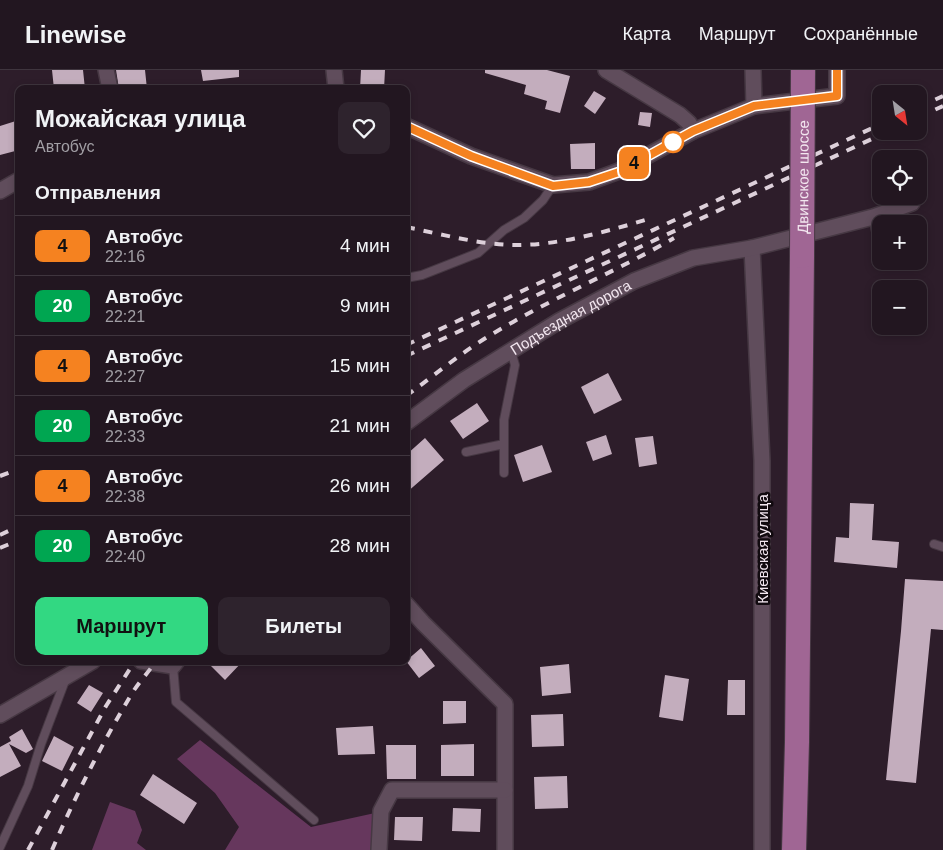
<!DOCTYPE html>
<html lang="ru">
<head>
<meta charset="utf-8">
<style>
  :root { --surface:#221620; --page:#2e232d; --text:#f1f3f6; --muted:#a29fa5; --line:#3f353e; --accent:#32d882 }
  body { margin:0; font-family:Helvetica,sans-serif; background:var(--page); color:var(--text); height:100vh; display:flex; flex-direction:column; font-size:19px; white-space:nowrap }
  * { box-sizing:border-box; margin:0 }
  p { font-size:16px; color:var(--muted) }
  .icon { flex:none; width:28px; height:28px; fill:none; stroke:currentColor; stroke-width:2; stroke-linecap:round; stroke-linejoin:round }
  .map { position:relative; flex:1; overflow:hidden }
  .details { position:absolute; left:15px; top:15px; width:395px; height:580px; display:flex; flex-direction:column; background:var(--surface); border-radius:10px; box-shadow:0 2px 8px #0003,0 0 0 1px var(--line) }
  .details>* { flex:none }
  .badge { padding:0 10px; border-radius:8px; font-size:18px; line-height:32px }
  .needle { width:32px; rotate:150deg }
  .tools { position:absolute; left:872px; top:15px; display:grid; gap:10px }
  .tools a { display:grid; place-items:center; width:55px; height:55px; border-radius:10px; background:var(--surface); box-shadow:0 2px 8px #0003,0 0 0 1px var(--line); font-size:25px }
  .map>.badge { position:absolute; translate:-50% -50%; box-shadow:0 0 0 2px #fff }
  h2 { padding:0 20px; font-size:19px; line-height:45px }
  .round { display:grid; place-items:center; flex:none; width:52px; height:52px; border-radius:10px; background:var(--page) }
  .overview { display:flex; align-items:center; justify-content:space-between; height:85px; padding:0 20px }
  h1 { font-size:24px; font-weight:600; line-height:38px }
  .action { display:flex; gap:10px; margin-top:auto; padding:10px 20px }
  .action a { flex:1; height:58px; border-radius:10px; background:var(--accent); color:#111; font-size:20px; font-weight:600; line-height:58px; text-align:center }
  .action a+a { background:var(--page); color:var(--text) }
  ul { padding:0; list-style:none }
  li { display:flex; align-items:center; gap:15px; height:60px; padding:0 20px; border-top:1px solid var(--line) }
  li div { flex:1 }
  li b { display:block; font-size:19px }
  li em { font-style:normal }
  li .badge { min-width:55px; font-weight:700; text-align:center }
  header { display:flex; align-items:center; gap:30px; box-sizing:border-box; height:70px; padding:0 25px; background:var(--surface); border-bottom:1px solid var(--line) }
  header strong { font-size:24px }
  nav { display:flex; gap:28px; margin-inline-start:auto; font-size:18px }
  .map>svg:first-child { display:block }
  .green { fill:#66375d }
  .building { fill:#c3adbd }
  .lines { fill:none; stroke-linecap:round; stroke-linejoin:round }
  .service-casing { stroke:#463843; stroke-width:10 }
  .minor-casing { stroke:#463843; stroke-width:18 }
  .primary-casing { stroke:#463843; stroke-width:26 }
  .service { stroke:#604d5c; stroke-width:8 }
  .minor { stroke:#604d5c; stroke-width:15 }
  .primary { stroke:#a06694; stroke-width:24 }
  .rail { stroke:#ddd0da; stroke-width:4; stroke-dasharray:9 9; stroke-linecap:butt }
  .primary-bridge-casing { stroke:#463843; stroke-width:26; stroke-linecap:butt }
  .primary-bridge { stroke:#a06694; stroke-width:24 }
  .line-casing { stroke:#fff; stroke-width:11 }
  .line { stroke:#f58220; stroke-width:8 }
  .stop-dot { fill:#fff; stroke:#f58220; stroke-width:2.5 }
  .labels { text-anchor:middle; dominant-baseline:central; stroke-width:5; stroke-linejoin:round; paint-order:stroke }
  .street-label { font-size:15px; fill:#f3e7f0; stroke:#110a0f }
</style>
</head>
<body>
<header>
<strong>Linewise</strong>
<nav><a>Карта</a><a>Маршрут</a><a>Сохранённые</a></nav>
</header>
<div class="map">
<svg width="943" height="780" viewBox="0 0 943 780">
  <rect width="100%" height="100%" fill="#2d1d2a"/>
  <!-- green -->
  <path class="green" d="M 200,670 L 311,757 L 375,743 L 373,780 L 225,780 L 239,757 L 215,723 L 177,689 Z
    M 110,732 L 135,741 L 142,760 L 137,773 L 146,780 L 92,780 Z"/>
  <!-- building -->
  <path class="building" d="M 52,0 L 83,0 L 85,19 L 54,19 Z
    M 116,0 L 145,0 L 147,19 L 119,19 Z
    M 201,0 L 239,0 L 239,7 L 203,11 Z
    M 361,0 L 385,0 L 384,19 L 360,19 Z
    M 485,0 L 547,0 L 570,6 L 560,43 L 545,39 L 547,31 L 524,24 L 526,15 L 485,3 Z
    M 594,21 L 606,28 L 595,44 L 584,36 Z
    M 640,42 L 652,43 L 650,57 L 638,55 Z
    M 19,50 L 19,80 L 0,85 L 0,56 Z
    M 595,73 L 595,99 L 571,99 L 570,74 Z
    M 608,303 L 622,330 L 594,344 L 581,317 Z
    M 477,333 L 489,351 L 463,369 L 450,351 Z
    M 606,365 L 612,384 L 593,391 L 586,372 Z
    M 653,366 L 657,394 L 639,397 L 635,368 Z
    M 425,368 L 444,390 L 406,423 L 406,385 Z
    M 542,375 L 552,402 L 523,412 L 514,385 Z
    M 850,433 L 874,434 L 872,470 L 899,472 L 897,498 L 834,492 L 836,467 L 849,468 Z
    M 905,509 L 943,511 L 943,560 L 931,559 L 916,713 L 886,710 L 901,561 Z
    M 421,578 L 435,596 L 419,608 L 406,591 Z
    M 206,591 L 243,591 L 225,610 Z
    M 569,594 L 571,623 L 542,626 L 540,597 Z
    M 665,605 L 689,609 L 683,651 L 659,647 Z
    M 728,610 L 745,610 L 745,645 L 727,645 Z
    M 89,615 L 103,623 L 91,642 L 77,633 Z
    M 443,631 L 466,631 L 466,653 L 443,654 Z
    M 563,644 L 564,676 L 532,677 L 531,645 Z
    M 373,656 L 375,684 L 338,685 L 336,658 Z
    M 22,659 L 33,679 L 26,683 L 9,674 L 21,696 L 0,707 L 0,677 L 11,671 L 9,667 Z
    M 54,666 L 74,677 L 62,701 L 42,691 Z
    M 474,674 L 474,706 L 441,706 L 441,675 Z
    M 386,675 L 416,675 L 416,709 L 387,709 Z
    M 153,704 L 197,733 L 184,754 L 140,725 Z
    M 567,706 L 568,738 L 535,739 L 534,707 Z
    M 453,738 L 481,739 L 480,762 L 452,761 Z
    M 395,747 L 423,747 L 422,771 L 394,770 Z"/>
  <g class="lines">
    <!-- service casing -->
    <g class="service-casing">
      <path id="service" d="M 873,147 L 879,177
        M 406,208 L 422,205 L 478,183 L 504,160 L 524,148 L 543,130 L 553,115
        M 466,382 L 504,374
        M 504,403 L 504,350 L 515,295 L 511,281
        M 934,474 L 943,477
        M 173,596 L 176,632 L 314,750
        M 0,777 L 28,716 L 41,674 L 66,608"/>
    </g>
    <!-- minor casing -->
    <g class="minor-casing">
      <g id="minor">
        <path d="M 106,0 L 110,19"/>
        <path d="M 334,0 L 336,19"/>
        <path d="M 606,0 L 680,45 L 689,53 L 693,61"/>
        <path d="M 753,0 L 754,36"/>
        <path d="M 406,56 L 471,86 L 553,115 L 589,112 L 619,101 L 693,61 L 754,36 L 837,26 L 837,0"/>
        <path d="M 0,121 L 19,110"/>
        <path d="M 752,178 L 762,391 L 762,780"/>
        <path id="s1" d="M 406,353 L 464,310 L 559,251 L 634,211 L 693,188 L 752,178 L 873,147 L 912,133"/>
        <path d="M 406,534 L 423,553 L 505,634 L 505,780"/>
        <path d="M 141,591 L 173,596 L 177,591"/>
        <path d="M 0,645 L 93,591"/>
        <path d="M 379,780 L 381,741 L 392,720 L 505,720"/>
      </g>
    </g>
    <!-- primary casing -->
    <g class="primary-casing">
      <path id="primary" d="M 794,780 L 797,672 L 802,186"/>
    </g>
    <!-- service -->
    <use href="#service" class="service"/>
    <!-- minor -->
    <use href="#minor" class="minor"/>
    <!-- primary -->
    <use href="#primary" class="primary"/>
    <!-- rail -->
    <path class="rail" d="M 919,37 L 943,26
      M 919,47 L 943,36
      M 406,157 C 441,164 477,174 512,175 C 558,176 608,161 652,148
      M 406,275 L 881,54
      M 406,286 L 889,61
      M 406,326 C 435,305 463,281 494,263 C 552,228 615,202 674,168
      M 0,406 L 19,399
      M 0,465 L 19,456
      M 0,478 L 19,470
      M 28,780 L 106,636 L 135,591
      M 52,780 C 75,727 101,675 131,625 C 138,613 148,603 156,591"/>
    <!-- primary-bridge casing -->
    <g class="primary-bridge-casing">
      <g id="primary-bridge">
        <path id="s2" d="M 802,186 L 803,0"/>
      </g>
    </g>
    <!-- primary-bridge -->
    <use href="#primary-bridge" class="primary-bridge"/>
  </g>
  <g class="lines">
    <!-- line casing -->
    <g class="line-casing">
      <path id="line" d="M 406,56 L 471,86 L 553,116 L 589,112 L 619,102 L 693,61 L 754,36 L 837,26 L 837,0"/>
    </g>
    <!-- line -->
    <use href="#line" class="line"/>
  </g>
  <!-- markers -->
  <circle class="stop-dot" cx="673" cy="72" r="10"/>
  <g class="labels">
    <!-- street labels -->
    <g class="street-label">
      <text stroke="none"><textPath href="#s2" startOffset="79">Двинское шоссе</textPath></text>
      <text stroke="none"><textPath href="#s1" startOffset="196">Подъездная дорога</textPath></text>
      <text transform="translate(762 479) rotate(-90)">Киевская улица</text>
    </g>
  </g>
</svg>
<div class="tools">
<a><svg class="needle" viewBox="-14 -14 28 28"><path d="M0-13l5 13h-10z" fill="#e53935"/><path d="M0 13l5-13h-10z" fill="#a29fa5"/></svg></a>
<a><svg class="icon" aria-label="locate" viewBox="0 0 24 24"><circle cx="12" cy="12" r="6"/><path d="M12 2v4M12 18v4M2 12h4M18 12h4"/></svg></a>
<a>+</a>
<a>−</a>
</div>
<b class="badge" style="left:634px;top:93px;background:#f58220;color:#111">4</b>
<section class="details">
<div class="overview"><div><h1>Можайская улица</h1><p>Автобус</p></div><a class="round"><svg class="icon" aria-label="heart" viewBox="0 0 24 24"><path d="M12 20l-8-8c-3-5 5-10 8-4 3-6 11-1 8 4z"/></svg></a></div>
<h2>Отправления</h2>
<ul>
<li><span class="badge" style="background:#f58220;color:#111">4</span><div><b>Автобус</b><p>22:16</p></div><em>4 мин</em></li>
<li><span class="badge" style="background:#00a651;color:#fff">20</span><div><b>Автобус</b><p>22:21</p></div><em>9 мин</em></li>
<li><span class="badge" style="background:#f58220;color:#111">4</span><div><b>Автобус</b><p>22:27</p></div><em>15 мин</em></li>
<li><span class="badge" style="background:#00a651;color:#fff">20</span><div><b>Автобус</b><p>22:33</p></div><em>21 мин</em></li>
<li><span class="badge" style="background:#f58220;color:#111">4</span><div><b>Автобус</b><p>22:38</p></div><em>26 мин</em></li>
<li><span class="badge" style="background:#00a651;color:#fff">20</span><div><b>Автобус</b><p>22:40</p></div><em>28 мин</em></li>
</ul>
<div class="action"><a>Маршрут</a><a>Билеты</a></div>
</section>
</div>
</body>
</html>
